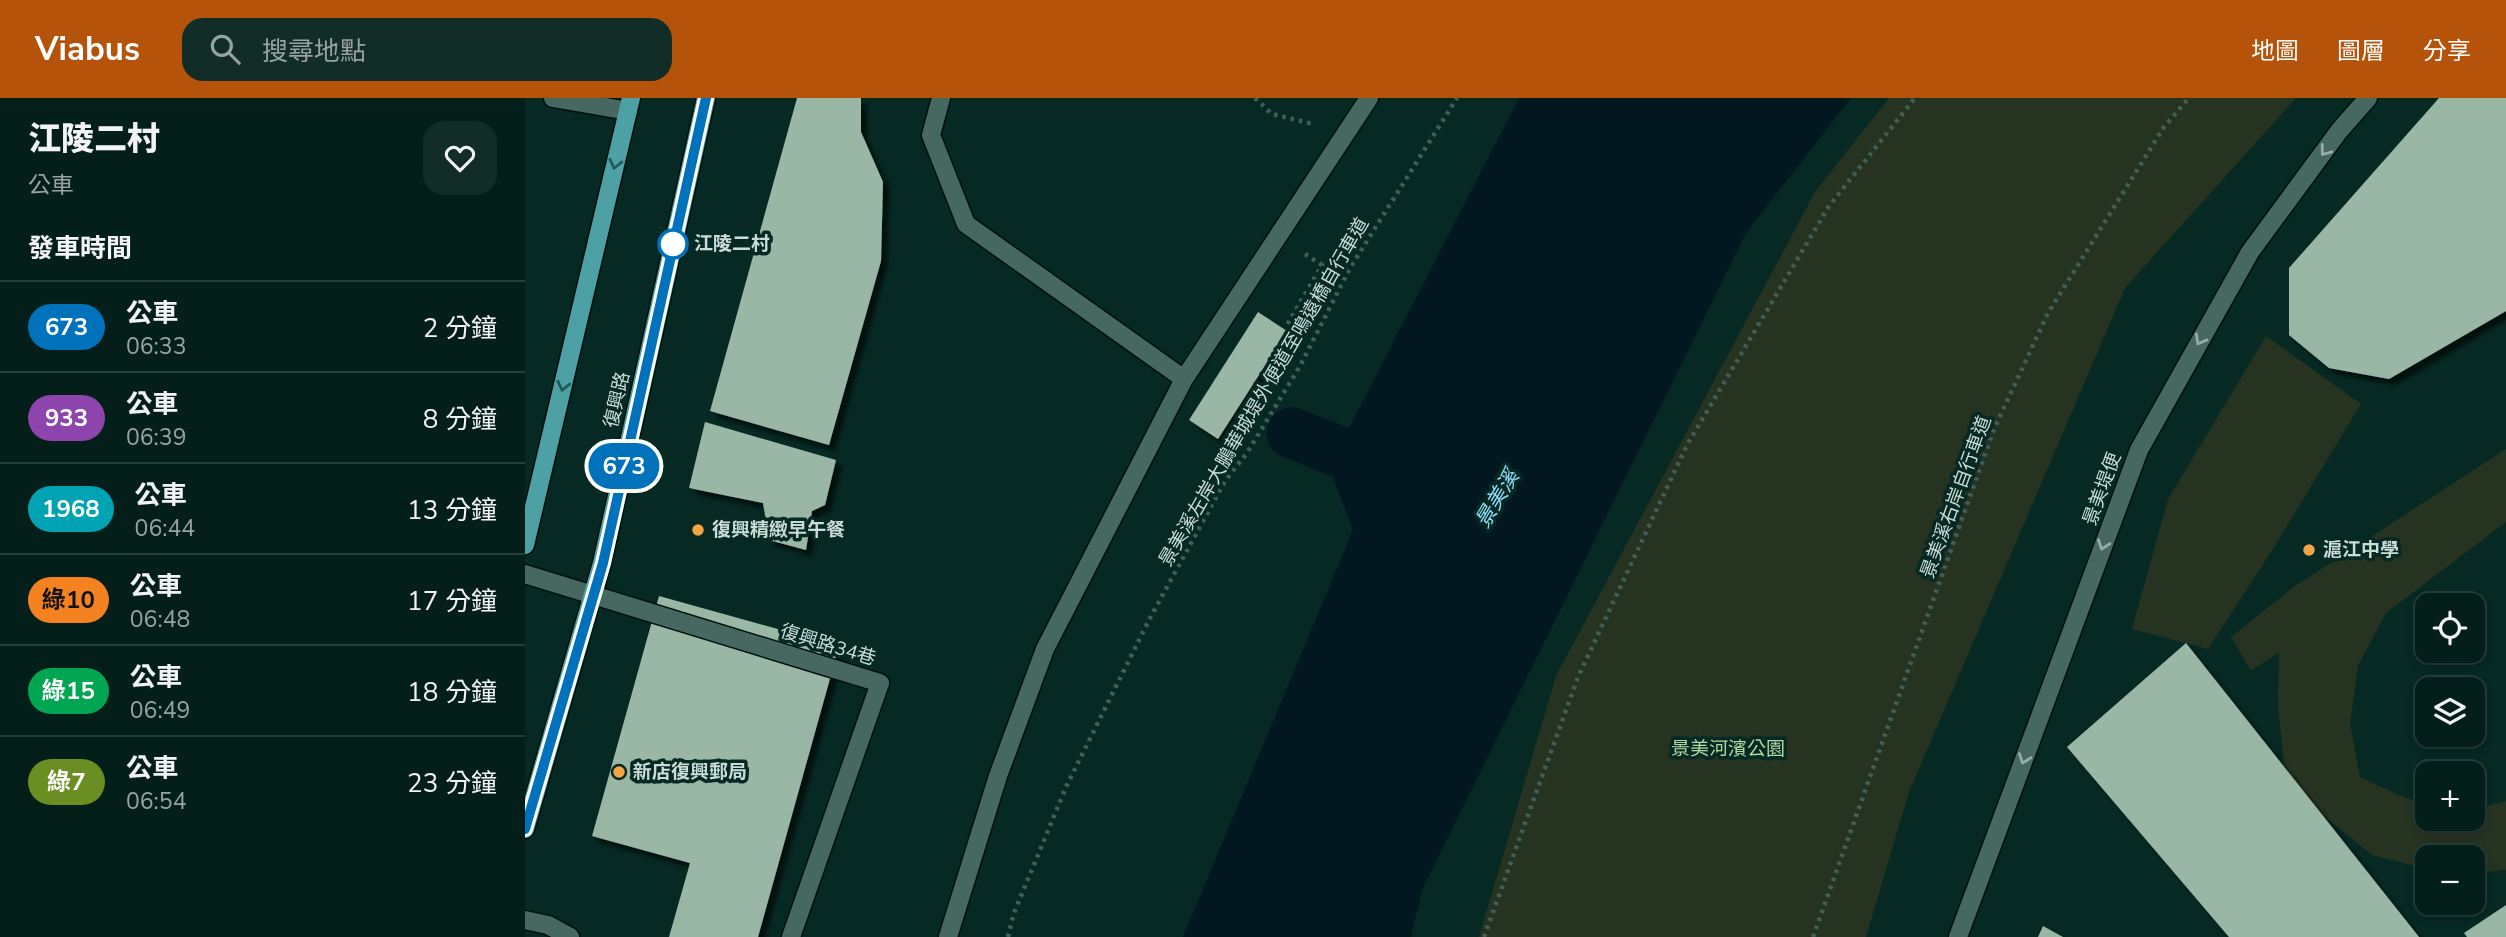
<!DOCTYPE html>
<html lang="zh-TW">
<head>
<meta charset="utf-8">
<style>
  :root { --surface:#041f1a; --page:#122c27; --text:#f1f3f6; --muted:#97a2a2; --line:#253d39; --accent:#b45309 }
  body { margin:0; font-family:"Nunito Sans","Noto Sans TC",sans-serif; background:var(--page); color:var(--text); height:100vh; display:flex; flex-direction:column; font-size:26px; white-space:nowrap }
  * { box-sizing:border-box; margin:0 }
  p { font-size:23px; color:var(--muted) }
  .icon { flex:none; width:38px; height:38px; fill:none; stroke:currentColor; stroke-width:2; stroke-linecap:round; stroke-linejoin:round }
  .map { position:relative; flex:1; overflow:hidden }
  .drawer { display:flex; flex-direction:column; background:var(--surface); width:525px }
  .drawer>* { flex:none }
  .badge { padding:0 14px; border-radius:23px; font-size:24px; line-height:46px }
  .buttons { position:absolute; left:1890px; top:495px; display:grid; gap:14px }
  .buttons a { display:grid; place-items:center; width:70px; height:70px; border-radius:14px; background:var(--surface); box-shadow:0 4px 10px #0003,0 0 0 2px var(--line); font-size:35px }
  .map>.badge { position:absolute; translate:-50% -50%; box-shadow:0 0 0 4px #fff }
  h2 { padding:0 28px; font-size:26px; line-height:63px }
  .round { display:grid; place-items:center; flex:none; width:74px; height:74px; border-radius:21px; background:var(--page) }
  .overview { display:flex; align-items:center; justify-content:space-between; height:119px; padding:0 28px }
  h1 { font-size:33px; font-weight:800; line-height:52px }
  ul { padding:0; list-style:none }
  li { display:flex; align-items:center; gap:21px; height:91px; padding:0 28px; border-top:2px solid var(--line) }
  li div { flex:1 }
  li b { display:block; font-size:26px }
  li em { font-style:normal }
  li .badge { min-width:77px; font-weight:700; text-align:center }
  header { display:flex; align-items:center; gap:42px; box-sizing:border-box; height:98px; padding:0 35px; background:var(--accent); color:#fff }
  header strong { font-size:33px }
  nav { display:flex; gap:38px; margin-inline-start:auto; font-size:24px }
  .search { width:490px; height:63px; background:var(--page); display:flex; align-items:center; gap:18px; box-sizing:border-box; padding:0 24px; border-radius:21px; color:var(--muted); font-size:26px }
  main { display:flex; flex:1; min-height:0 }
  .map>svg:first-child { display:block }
  .green { fill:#273321 }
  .water { fill:#02171f }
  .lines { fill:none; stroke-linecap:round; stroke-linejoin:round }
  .canal { stroke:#02171f; stroke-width:51 }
  .building { fill:#9ab7a5; filter:url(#shadow) }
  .minor-casing { stroke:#00100d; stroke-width:21 }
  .major-casing { stroke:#00100d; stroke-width:21 }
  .path { stroke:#415f59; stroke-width:4.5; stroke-dasharray:3.5 5; stroke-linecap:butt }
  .minor { stroke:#466861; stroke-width:18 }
  .major { stroke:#4da0a4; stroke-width:18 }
  .oneway { stroke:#95aea8 }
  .oneway2 { stroke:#225957 }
  .line-casing { stroke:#fff; stroke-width:16 }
  .line { stroke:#0072bc; stroke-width:10 }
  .stop-dot { fill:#fff; stroke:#0072bc; stroke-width:3.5 }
  .poi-dot { fill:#f3a443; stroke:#062923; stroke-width:2.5 }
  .labels { text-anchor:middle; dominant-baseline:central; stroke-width:7; stroke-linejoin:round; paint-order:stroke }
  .stop-label { font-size:19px; font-weight:bold; fill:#c9dcd7; stroke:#062923; text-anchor:start }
  .street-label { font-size:19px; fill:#c9dcd7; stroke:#062923 }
  .poi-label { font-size:19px; font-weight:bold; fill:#c9dcd7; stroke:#062923; text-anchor:start }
  .park-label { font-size:19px; fill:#b2d7a0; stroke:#062923 }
  .water-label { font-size:21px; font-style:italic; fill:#92ddfb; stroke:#062923 }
</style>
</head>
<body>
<header>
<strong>Viabus</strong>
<div class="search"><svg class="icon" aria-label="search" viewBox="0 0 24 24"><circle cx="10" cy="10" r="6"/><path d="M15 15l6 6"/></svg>搜尋地點</div>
<nav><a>地圖</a><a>圖層</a><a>分享</a></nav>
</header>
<main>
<section class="drawer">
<div class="overview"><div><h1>江陵二村</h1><p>公車</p></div><a class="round"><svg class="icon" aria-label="heart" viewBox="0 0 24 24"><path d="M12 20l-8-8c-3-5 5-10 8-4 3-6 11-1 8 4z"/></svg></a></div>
<h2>發車時間</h2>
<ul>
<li><span class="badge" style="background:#0072bc;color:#fff">673</span><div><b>公車</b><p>06:33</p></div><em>2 分鐘</em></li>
<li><span class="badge" style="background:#8e44ad;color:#fff">933</span><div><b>公車</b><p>06:39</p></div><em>8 分鐘</em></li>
<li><span class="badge" style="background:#00a3b4;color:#fff">1968</span><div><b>公車</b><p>06:44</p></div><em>13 分鐘</em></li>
<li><span class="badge" style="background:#f58220;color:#111">綠10</span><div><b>公車</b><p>06:48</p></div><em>17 分鐘</em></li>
<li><span class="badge" style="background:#00a651;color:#fff">綠15</span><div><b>公車</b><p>06:49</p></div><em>18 分鐘</em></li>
<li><span class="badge" style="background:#6b8e23;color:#fff">綠7</span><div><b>公車</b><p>06:54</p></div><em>23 分鐘</em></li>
</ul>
</section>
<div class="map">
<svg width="1981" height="839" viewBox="0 0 1981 839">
  <defs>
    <filter id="shadow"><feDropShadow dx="6" dy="6" stdDeviation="2" flood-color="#0009"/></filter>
  </defs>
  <rect width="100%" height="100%" fill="#062923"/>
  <!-- green -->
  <path class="green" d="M 1364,0 L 1771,0 L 1600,190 L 1384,694 L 1341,839 L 954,839 L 1031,578 L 1290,94 Z
    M 1741,238 L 1836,306 L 1748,451 L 1683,551 L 1607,531 L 1643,401 Z
    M 1981,351 L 1981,424 L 1861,515 L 1833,568 L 1825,626 L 1835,679 L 1881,700 L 1902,706 L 1902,721 L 1948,721 L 1948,712 L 1981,703 L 1981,772 L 1948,775 L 1948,760 L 1902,760 L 1902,771 L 1847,757 L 1790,711 L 1759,667 L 1753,607 L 1754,554 L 1726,573 L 1706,539 L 1770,488 Z"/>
  <!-- water -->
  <path class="water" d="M 994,0 L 1326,0 L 1221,135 L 897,792 L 886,839 L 658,839 L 828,432 L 804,369 Z"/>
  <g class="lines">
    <!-- canal -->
    <path class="canal" d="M 767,335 L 878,379"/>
  </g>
  <!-- building -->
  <path class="building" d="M 272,0 L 336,0 L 336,34 L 358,84 L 356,163 L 304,347 L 185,313 Z
    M 1914,0 L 1981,0 L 1981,213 L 1864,281 L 1804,270 L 1764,237 L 1764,170 Z
    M 733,214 L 762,233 L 693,341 L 664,322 Z
    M 180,324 L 311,362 L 300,407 L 287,413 L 281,452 L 244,442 L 238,405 L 164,390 Z
    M 134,498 L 314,548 L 233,839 L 144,839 L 165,765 L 67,738 Z
    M 1661,545 L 1894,839 L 1704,839 L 1542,649 Z
    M 1981,807 L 1981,839 L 1942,839 L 1939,835 Z
    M 1518,828 L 1538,839 L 1513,839 Z"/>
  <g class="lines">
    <!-- minor casing -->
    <g class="minor-casing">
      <path id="minor" d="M 28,0 L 103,13
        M 416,0 L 406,37 L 441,126 L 659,281
        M 0,476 L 355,585 L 266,839
        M 0,822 L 23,827 L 45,839
        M 423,839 L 473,678 L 520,551 L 659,281 L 844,0
        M 1433,839 L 1614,352 L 1725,154 L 1814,33 L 1843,0"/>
    </g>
    <!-- major casing -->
    <g class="major-casing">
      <path id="major" d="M 0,447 L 106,0
        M 0,731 L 77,465 L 181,0"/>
    </g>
    <!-- path -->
    <path class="path" d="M 730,0 L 747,16 L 788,26
      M 780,156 L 797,167 L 762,227 L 772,231 L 810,175 L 824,170
      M 483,839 L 489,815 L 541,689 L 624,522 L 700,383 L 722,355 L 775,268 L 825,170 L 932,0
      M 959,839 L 1053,579 L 1162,347 L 1304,108 L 1390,0
      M 1288,839 L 1469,331 L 1523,215 L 1639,29 L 1664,0"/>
    <!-- minor -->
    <use href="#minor" class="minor"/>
    <!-- major -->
    <use href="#major" class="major"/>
  </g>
  <!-- one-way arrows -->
  <defs><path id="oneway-chevron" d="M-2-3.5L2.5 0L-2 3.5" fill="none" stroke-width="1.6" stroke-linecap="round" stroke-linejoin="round" transform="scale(1.75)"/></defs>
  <g class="oneway">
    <use href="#oneway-chevron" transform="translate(1800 53) rotate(127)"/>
    <use href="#oneway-chevron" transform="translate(1675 242) rotate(119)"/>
    <use href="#oneway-chevron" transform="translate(1578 447) rotate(110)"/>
    <use href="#oneway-chevron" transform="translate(1499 661) rotate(110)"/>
  </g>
  <g class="oneway2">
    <use href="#oneway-chevron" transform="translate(90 66) rotate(103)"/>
    <use href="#oneway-chevron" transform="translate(38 288) rotate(103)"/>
  </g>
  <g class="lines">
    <!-- line casing -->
    <g class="line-casing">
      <path id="line" d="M 0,731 L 78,465 L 181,0"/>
    </g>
    <!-- line -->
    <use href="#line" class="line"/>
  </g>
  <!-- markers -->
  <circle class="stop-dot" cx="148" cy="146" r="14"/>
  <g class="poi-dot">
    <circle cx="173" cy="432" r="7"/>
    <circle cx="1784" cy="452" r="7"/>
    <circle cx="94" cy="674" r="7"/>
  </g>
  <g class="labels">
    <!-- stop labels -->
    <g class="stop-label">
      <text x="169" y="146">江陵二村</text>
    </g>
    <!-- street labels -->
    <g class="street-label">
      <text transform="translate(739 294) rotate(-60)">景美溪左岸大鵬華城堤外便道至鳴遠橋自行車道</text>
      <text transform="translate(92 302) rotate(-77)">復興路</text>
      <text transform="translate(1577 391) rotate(-70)">景美堤便</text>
      <text transform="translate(1431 399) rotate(-70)">景美溪右岸自行車道</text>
      <text transform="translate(303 547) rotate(17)">復興路34巷</text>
    </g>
    <!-- poi labels -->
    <g class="poi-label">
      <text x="187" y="432">復興精緻早午餐</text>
      <text x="1798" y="452">滬江中學</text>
      <text x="108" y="674">新店復興郵局</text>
    </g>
    <!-- park labels -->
    <g class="park-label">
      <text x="1203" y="651">景美河濱公園</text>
    </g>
    <!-- water labels -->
    <g class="water-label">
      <text transform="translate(972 401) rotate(-59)">景美溪</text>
    </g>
  </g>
</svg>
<div class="buttons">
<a><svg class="icon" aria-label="locate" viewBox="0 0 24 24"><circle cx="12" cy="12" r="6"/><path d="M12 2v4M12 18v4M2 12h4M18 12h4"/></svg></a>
<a><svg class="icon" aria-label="layers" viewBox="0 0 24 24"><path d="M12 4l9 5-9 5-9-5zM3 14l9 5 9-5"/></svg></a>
<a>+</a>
<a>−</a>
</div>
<b class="badge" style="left:99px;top:368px;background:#0072bc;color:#fff">673</b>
</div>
</main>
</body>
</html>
